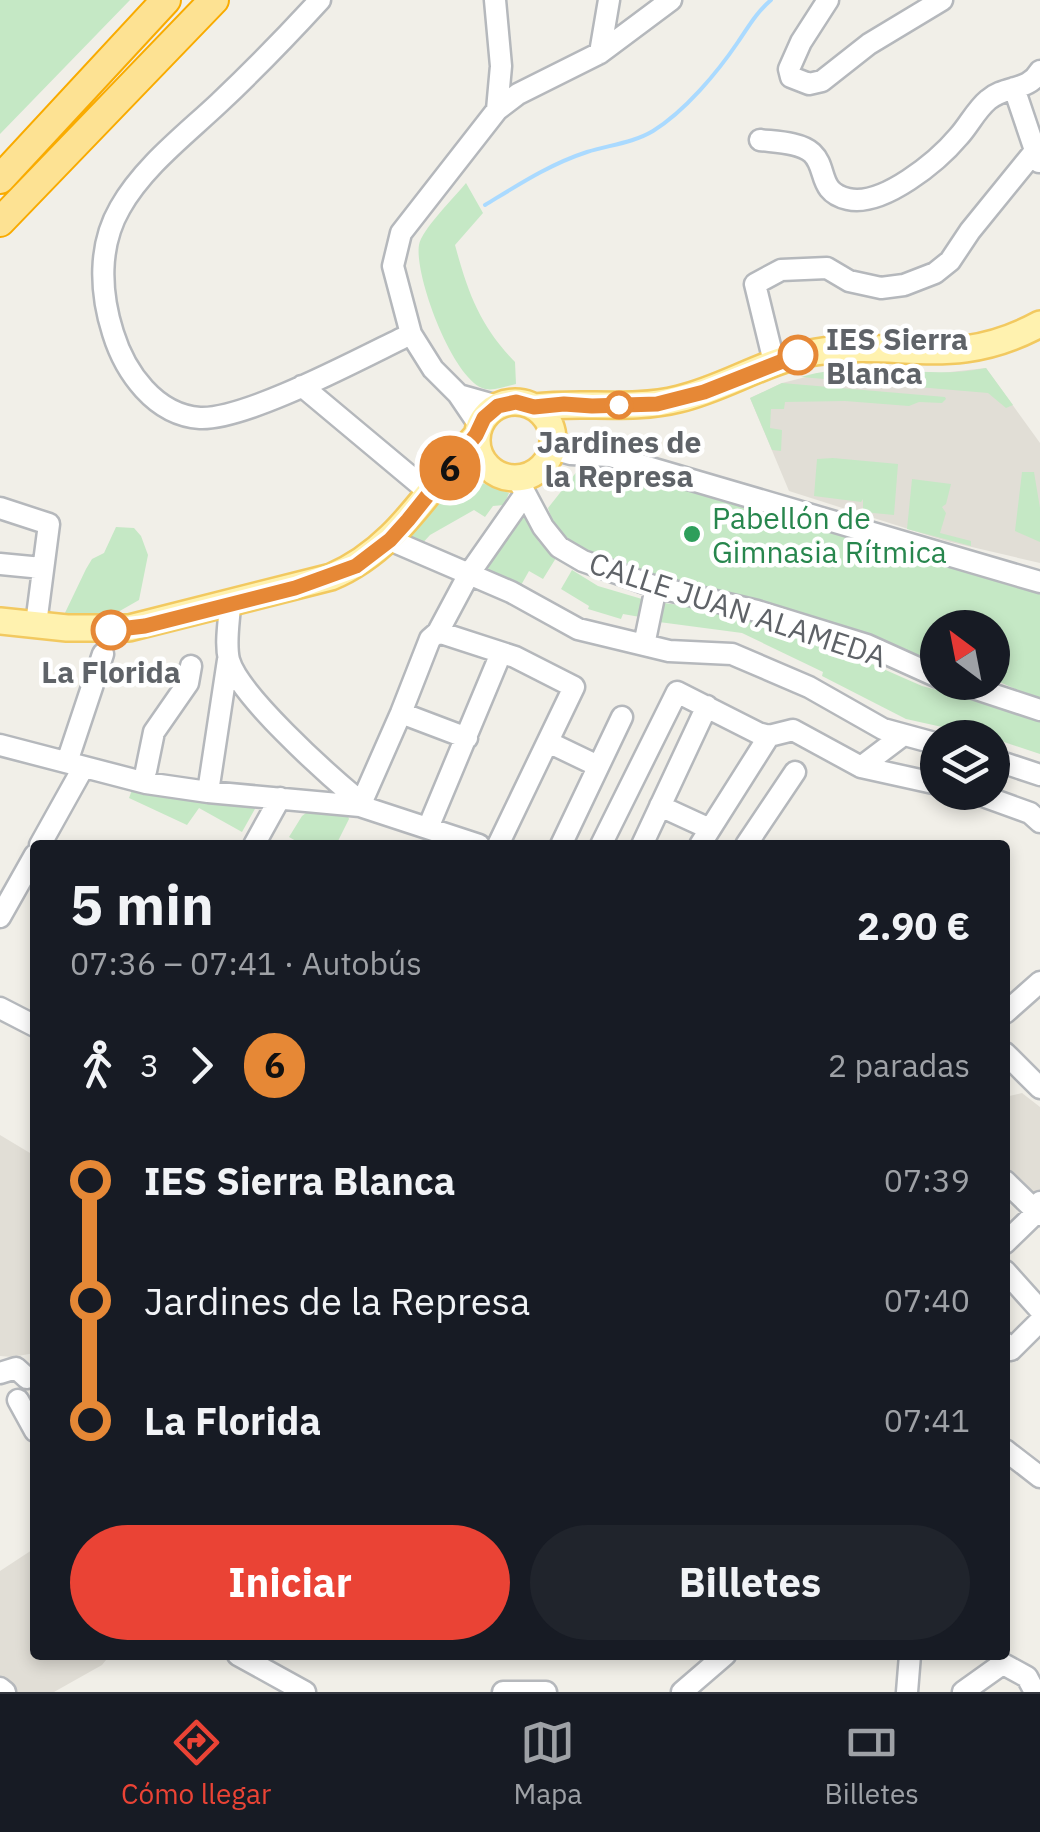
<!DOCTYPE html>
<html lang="es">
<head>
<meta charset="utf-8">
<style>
  :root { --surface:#171b24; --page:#20242c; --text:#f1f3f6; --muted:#9ea1a6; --line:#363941; --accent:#ea4335 }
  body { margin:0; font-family:"IBM Plex Sans",sans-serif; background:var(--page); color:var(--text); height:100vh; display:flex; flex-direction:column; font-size:38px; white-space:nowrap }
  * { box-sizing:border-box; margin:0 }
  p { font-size:32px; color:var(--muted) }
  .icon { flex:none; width:55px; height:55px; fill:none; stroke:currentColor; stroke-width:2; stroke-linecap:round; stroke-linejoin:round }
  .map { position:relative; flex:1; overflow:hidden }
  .side { position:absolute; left:30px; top:840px; width:980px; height:820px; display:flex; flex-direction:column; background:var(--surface); border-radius:10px; box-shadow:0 5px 15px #0003 }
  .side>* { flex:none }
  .badge { padding:0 20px; border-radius:32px; font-size:35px; line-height:65px }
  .needle { width:65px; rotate:328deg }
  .buttons { position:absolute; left:920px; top:610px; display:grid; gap:20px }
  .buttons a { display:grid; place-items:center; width:90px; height:90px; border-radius:50%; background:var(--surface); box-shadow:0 5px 15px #0003; font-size:50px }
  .map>.badge { position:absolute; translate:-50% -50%; box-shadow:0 0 0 5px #fff }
  .legs { display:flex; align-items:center; gap:15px; height:110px; padding:0 40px; font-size:32px }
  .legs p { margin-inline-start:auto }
  .head { display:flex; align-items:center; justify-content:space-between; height:170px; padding:0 40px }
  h1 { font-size:55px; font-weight:700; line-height:75px }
  .button { display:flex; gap:20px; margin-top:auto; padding:20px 40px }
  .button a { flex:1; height:115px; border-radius:60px; background:var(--accent); color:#fff; font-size:40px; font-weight:700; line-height:115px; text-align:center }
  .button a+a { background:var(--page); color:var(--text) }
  ul { padding:0 40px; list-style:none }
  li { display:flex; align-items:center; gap:35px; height:120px; font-size:38px }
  li i { display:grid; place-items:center; width:15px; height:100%; margin:0 12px; background:currentColor }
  li i::after { content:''; width:25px; height:25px; margin:-12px; border:8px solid; border-radius:50%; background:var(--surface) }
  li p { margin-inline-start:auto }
  li:first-child i { background:linear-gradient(#0000 50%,currentColor 0) }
  li:last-child i { background:linear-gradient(currentColor 50%,#0000 0) }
  .dock { display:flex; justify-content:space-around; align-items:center; height:140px; border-top:2px solid var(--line); background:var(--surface); font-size:28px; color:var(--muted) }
  .dock a { display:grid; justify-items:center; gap:5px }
  .dock .on { color:var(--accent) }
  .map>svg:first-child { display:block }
  .education { fill:#e1ded6 }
  .green { fill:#c5e8c5 }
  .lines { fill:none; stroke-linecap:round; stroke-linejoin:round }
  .stream { stroke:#aadaff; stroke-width:4 }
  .minor-casing { stroke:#b5b8bc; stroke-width:25 }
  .major-casing { stroke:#f2c960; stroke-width:30 }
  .highway-casing { stroke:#f9ab00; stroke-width:32 }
  .minor { stroke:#fff; stroke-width:20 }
  .major { stroke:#fff2af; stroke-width:25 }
  .highway { stroke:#fde293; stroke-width:28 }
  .line-1-casing { stroke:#fff; stroke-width:22 }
  .line-1 { stroke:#e68836; stroke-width:15 }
  .stop-1-dot { fill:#fff; stroke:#e68836; stroke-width:5 }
  .leisure-dot { fill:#2e9e5b; stroke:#fff; stroke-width:4 }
  .labels { text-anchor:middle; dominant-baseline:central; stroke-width:9; stroke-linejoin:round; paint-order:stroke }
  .stop-label { font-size:30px; font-weight:bold; fill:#5f6368; stroke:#fff }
  .leisure-label { font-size:30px; fill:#27864d; stroke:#fff; text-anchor:start }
  .street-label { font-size:30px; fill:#5f6368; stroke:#fff }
</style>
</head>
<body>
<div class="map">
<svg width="1040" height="1692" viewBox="0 0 1040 1692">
  <rect width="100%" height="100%" fill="#f1efe8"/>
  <!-- education -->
  <path class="education" d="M 986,368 L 1040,443 L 1040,563 L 946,541 L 789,491 L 750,398 L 782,383 L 830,371 L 867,369 L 941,373 Z
    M 1022,1093 L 1040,1107 L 1040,1193 L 1036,1197 L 1005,1164 L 1005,1097 Z
    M 0,1135 L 35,1156 L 35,1353 L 12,1357 L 0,1356 Z
    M 35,1548 L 35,1655 L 110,1655 L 102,1665 L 54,1692 L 16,1692 L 0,1680 L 0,1571 Z"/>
  <!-- green -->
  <path class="green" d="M 0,0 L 130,0 L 0,134 Z
    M 466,183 L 483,213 L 455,245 C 468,293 480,326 515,362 L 516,384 C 507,386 495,391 485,389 C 453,381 414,275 419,245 C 422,229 455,197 466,183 Z
    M 986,368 L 1013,405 L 1006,408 L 988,393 L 801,377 C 861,359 925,381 986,368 Z
    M 782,383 L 945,397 L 946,399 L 942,403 L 919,402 L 909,406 L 845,401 L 785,402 L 784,409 L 771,409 L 770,428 L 782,430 L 781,451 L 772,450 L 750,398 Z
    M 833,458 L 898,464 L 894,515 L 863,512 L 863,499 L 861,502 L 814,496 L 817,459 Z
    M 582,465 L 649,476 L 1040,585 L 1040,700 L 993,679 L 992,628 L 938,628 L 937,661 L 572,549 L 556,531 L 548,508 Z
    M 1022,472 L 1034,472 L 1040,508 L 1040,542 L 1015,531 Z
    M 912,479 L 951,484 L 946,504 L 942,507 L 946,513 L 940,533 L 971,541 L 971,546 L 907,529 Z
    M 477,481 L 509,493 L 504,505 L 493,506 L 485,517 L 474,510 L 430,535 L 419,547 L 407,539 L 450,492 L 462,482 Z
    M 524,511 L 539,542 L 556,558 L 543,579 L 529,571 L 520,587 L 479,569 Z
    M 116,527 L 134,528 L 141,536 L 148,555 L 139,600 L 111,616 L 63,617 L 86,569 L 92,559 L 104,553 Z
    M 572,570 L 598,586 L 642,599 L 640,617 L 623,614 L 621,619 L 588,609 L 589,606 L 561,589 Z
    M 664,603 L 731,612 L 799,632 L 922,686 L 1040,717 L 1040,754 L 992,738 L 906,719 L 822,676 L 823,672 L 742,633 L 659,622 Z
    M 132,790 L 256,807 L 242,832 L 199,808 L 187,825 L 129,798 Z
    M 310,810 L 348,816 L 349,819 L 336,845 L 303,845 L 289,837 L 302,816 Z"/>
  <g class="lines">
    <!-- stream -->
    <path class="stream" d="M 485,205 C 518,185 550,164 587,152 C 609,145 633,143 653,131 C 685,111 717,73 738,42 C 749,26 756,13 771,0"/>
    <!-- minor casing -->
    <g class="minor-casing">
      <path id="minor" d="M 320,0 C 287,36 254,70 219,103 C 185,135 143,167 120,208 C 98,246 100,292 113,333 C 125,372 155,415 200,418 C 247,420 365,356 411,334
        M 495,0 L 501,66 L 497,110
        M 828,0 L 801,42 L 789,69 L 791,77 L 809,84 L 822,81 L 869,44 L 942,0
        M 600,53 L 609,0
        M 1014,88 L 1039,162
        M 760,140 C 775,142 800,142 812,153 C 828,168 817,192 848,199 C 883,207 938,161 959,136 C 969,125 976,110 988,100 C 1005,85 1028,92 1040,71
        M 774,362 L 755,284 L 781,270 L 827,268 L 849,281 L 881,288 L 904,285 L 935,273 L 950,261 L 970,231 L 1035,151
        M 302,386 L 430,493
        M 459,395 L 498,406
        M 479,425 L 458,394 L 433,369 L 411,334 L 393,266 L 401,233 L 497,110 L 518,94 L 600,53 L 671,0
        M 553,449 L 571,454 L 610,456 L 1040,582
        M 517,478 L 543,527 L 559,547 L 583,561 L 656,587 L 757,611 L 867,645 L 938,677
        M 0,508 L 49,524 L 36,624
        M 390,540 L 511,592 L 578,629 L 669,651 L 732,654 L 809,687 L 883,729 L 938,744
        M 0,564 L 42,568
        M 230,605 C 229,623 225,643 229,660 C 239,695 326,773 356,798 L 360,806
        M 438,632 L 515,657 L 574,687 L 498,845
        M 644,645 L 656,587
        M 955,682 L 1040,710
        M 401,713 L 467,738
        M 548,742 L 598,766
        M 0,745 L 146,783 L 208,792 L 360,806 L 479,845
        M 70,753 L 103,654
        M 992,759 L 1040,775
        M 861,767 L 902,736
        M 146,771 L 154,732 L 188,683 L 191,666
        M 208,792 L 228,660
        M 972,792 L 1030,813 L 1040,822
        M 360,806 L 401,713 L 430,639 L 438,632 L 469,574 L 525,494
        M 660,806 L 710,829
        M 428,828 L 501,653
        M 40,845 L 83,768
        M 254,845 L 280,798
        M 561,845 L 622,717
        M 601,845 L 677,692 L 758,733 L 769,736 L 793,730 L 861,767 L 938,784
        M 642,845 L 707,706
        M 700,845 L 769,736
        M 746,845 L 795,772
        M 0,917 L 35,855
        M 0,1008 L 35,1026
        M 1005,1013 L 1040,982
        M 1005,1053 L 1040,1088
        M 1005,1181 L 1040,1215
        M 1005,1243 L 1037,1212 L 1040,1202
        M 1005,1271 L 1040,1310
        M 1005,1343 L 1011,1350 L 1040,1321
        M 0,1373 L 16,1368 L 27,1378
        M 18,1400 L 35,1431
        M 1005,1450 L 1040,1477
        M 238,1655 L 305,1692
        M 0,1688 L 5,1692
        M 503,1692 L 546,1692
        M 682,1692 L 725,1655
        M 907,1692 L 910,1655
        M 963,1692 L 998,1667 L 1005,1665 L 1027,1677 L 1035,1692"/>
    </g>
    <!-- major casing -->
    <g class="major-casing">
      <path id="major" d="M477 440a38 38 0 1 1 76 0a38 38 0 1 1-76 0Z
        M 535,407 C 582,401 632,411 679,399 C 726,388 767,359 816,352 C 902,339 953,371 1040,324
        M 0,621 L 67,628 L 129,628 L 331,577 C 398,549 429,486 477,435"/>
    </g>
    <!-- highway casing -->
    <g class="highway-casing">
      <path id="highway" d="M 0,179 L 166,0
        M 0,222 L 214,0"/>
    </g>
    <!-- minor -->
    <use href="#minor" class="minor"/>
    <!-- major -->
    <use href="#major" class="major"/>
    <!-- highway -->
    <use href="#highway" class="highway"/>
  </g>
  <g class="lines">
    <!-- line-1 casing -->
    <g class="line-1-casing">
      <path id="line-1" d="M 111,630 L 145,626 L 295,588 L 356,566 L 390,540 L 408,520 L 476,435 L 484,418 L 498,406 L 516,402 L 534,407 L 564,404 L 592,406 L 657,404 L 704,392 L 798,355"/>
    </g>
    <!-- line-1 -->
    <use href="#line-1" class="line-1"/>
  </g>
  <!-- markers -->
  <g class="stop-1-dot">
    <circle cx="798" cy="355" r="18"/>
    <circle cx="619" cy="405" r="12"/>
    <circle cx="111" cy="630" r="18"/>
  </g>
  <circle class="leisure-dot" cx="692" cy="534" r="10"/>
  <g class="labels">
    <!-- stop labels -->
    <g class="stop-label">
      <text x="826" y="338" text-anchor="start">IES Sierra<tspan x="826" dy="34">Blanca</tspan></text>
      <text x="619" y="441">Jardines de<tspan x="619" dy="34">la Represa</tspan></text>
      <text x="111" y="671">La Florida</text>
    </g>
    <!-- leisure labels -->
    <g class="leisure-label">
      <text x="712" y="517">Pabellón de<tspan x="712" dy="34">Gimnasia Rítmica</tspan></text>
    </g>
    <!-- street labels -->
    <g class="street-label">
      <text transform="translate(738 609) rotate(18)">CALLE JUAN ALAMEDA</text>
    </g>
  </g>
</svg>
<div class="buttons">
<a><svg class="needle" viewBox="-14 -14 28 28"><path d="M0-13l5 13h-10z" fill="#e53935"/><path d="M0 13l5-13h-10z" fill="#9ea1a6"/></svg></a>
<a><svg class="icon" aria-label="layers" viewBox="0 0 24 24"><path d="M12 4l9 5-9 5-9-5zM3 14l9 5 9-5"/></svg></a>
</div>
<b class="badge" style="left:450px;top:468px;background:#e68836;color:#111">6</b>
<section class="side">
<div class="head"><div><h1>5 min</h1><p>07:36 – 07:41 · Autobús</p></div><b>2.90 €</b></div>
<div class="legs"><svg class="icon" aria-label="walk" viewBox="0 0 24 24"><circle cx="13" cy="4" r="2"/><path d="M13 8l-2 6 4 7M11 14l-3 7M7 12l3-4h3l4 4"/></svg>3<svg class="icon" aria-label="forward" viewBox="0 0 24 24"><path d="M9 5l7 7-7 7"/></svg><b class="badge" style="background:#e68836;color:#111">6</b><p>2 paradas</p></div>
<ul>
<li><i style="color:#e68836"></i><b>IES Sierra Blanca</b><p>07:39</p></li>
<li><i style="color:#e68836"></i><span>Jardines de la Represa</span><p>07:40</p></li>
<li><i style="color:#e68836"></i><b>La Florida</b><p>07:41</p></li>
</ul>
<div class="button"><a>Iniciar</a><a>Billetes</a></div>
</section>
</div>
<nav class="dock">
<a class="on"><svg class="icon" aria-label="directions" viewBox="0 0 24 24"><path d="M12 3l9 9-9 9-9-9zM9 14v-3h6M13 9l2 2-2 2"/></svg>Cómo llegar</a>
<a><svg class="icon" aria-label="map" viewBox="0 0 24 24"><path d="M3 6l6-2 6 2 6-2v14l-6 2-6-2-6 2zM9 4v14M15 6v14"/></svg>Mapa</a>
<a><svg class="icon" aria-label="tickets" viewBox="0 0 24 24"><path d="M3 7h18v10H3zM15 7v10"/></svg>Billetes</a>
</nav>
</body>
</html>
